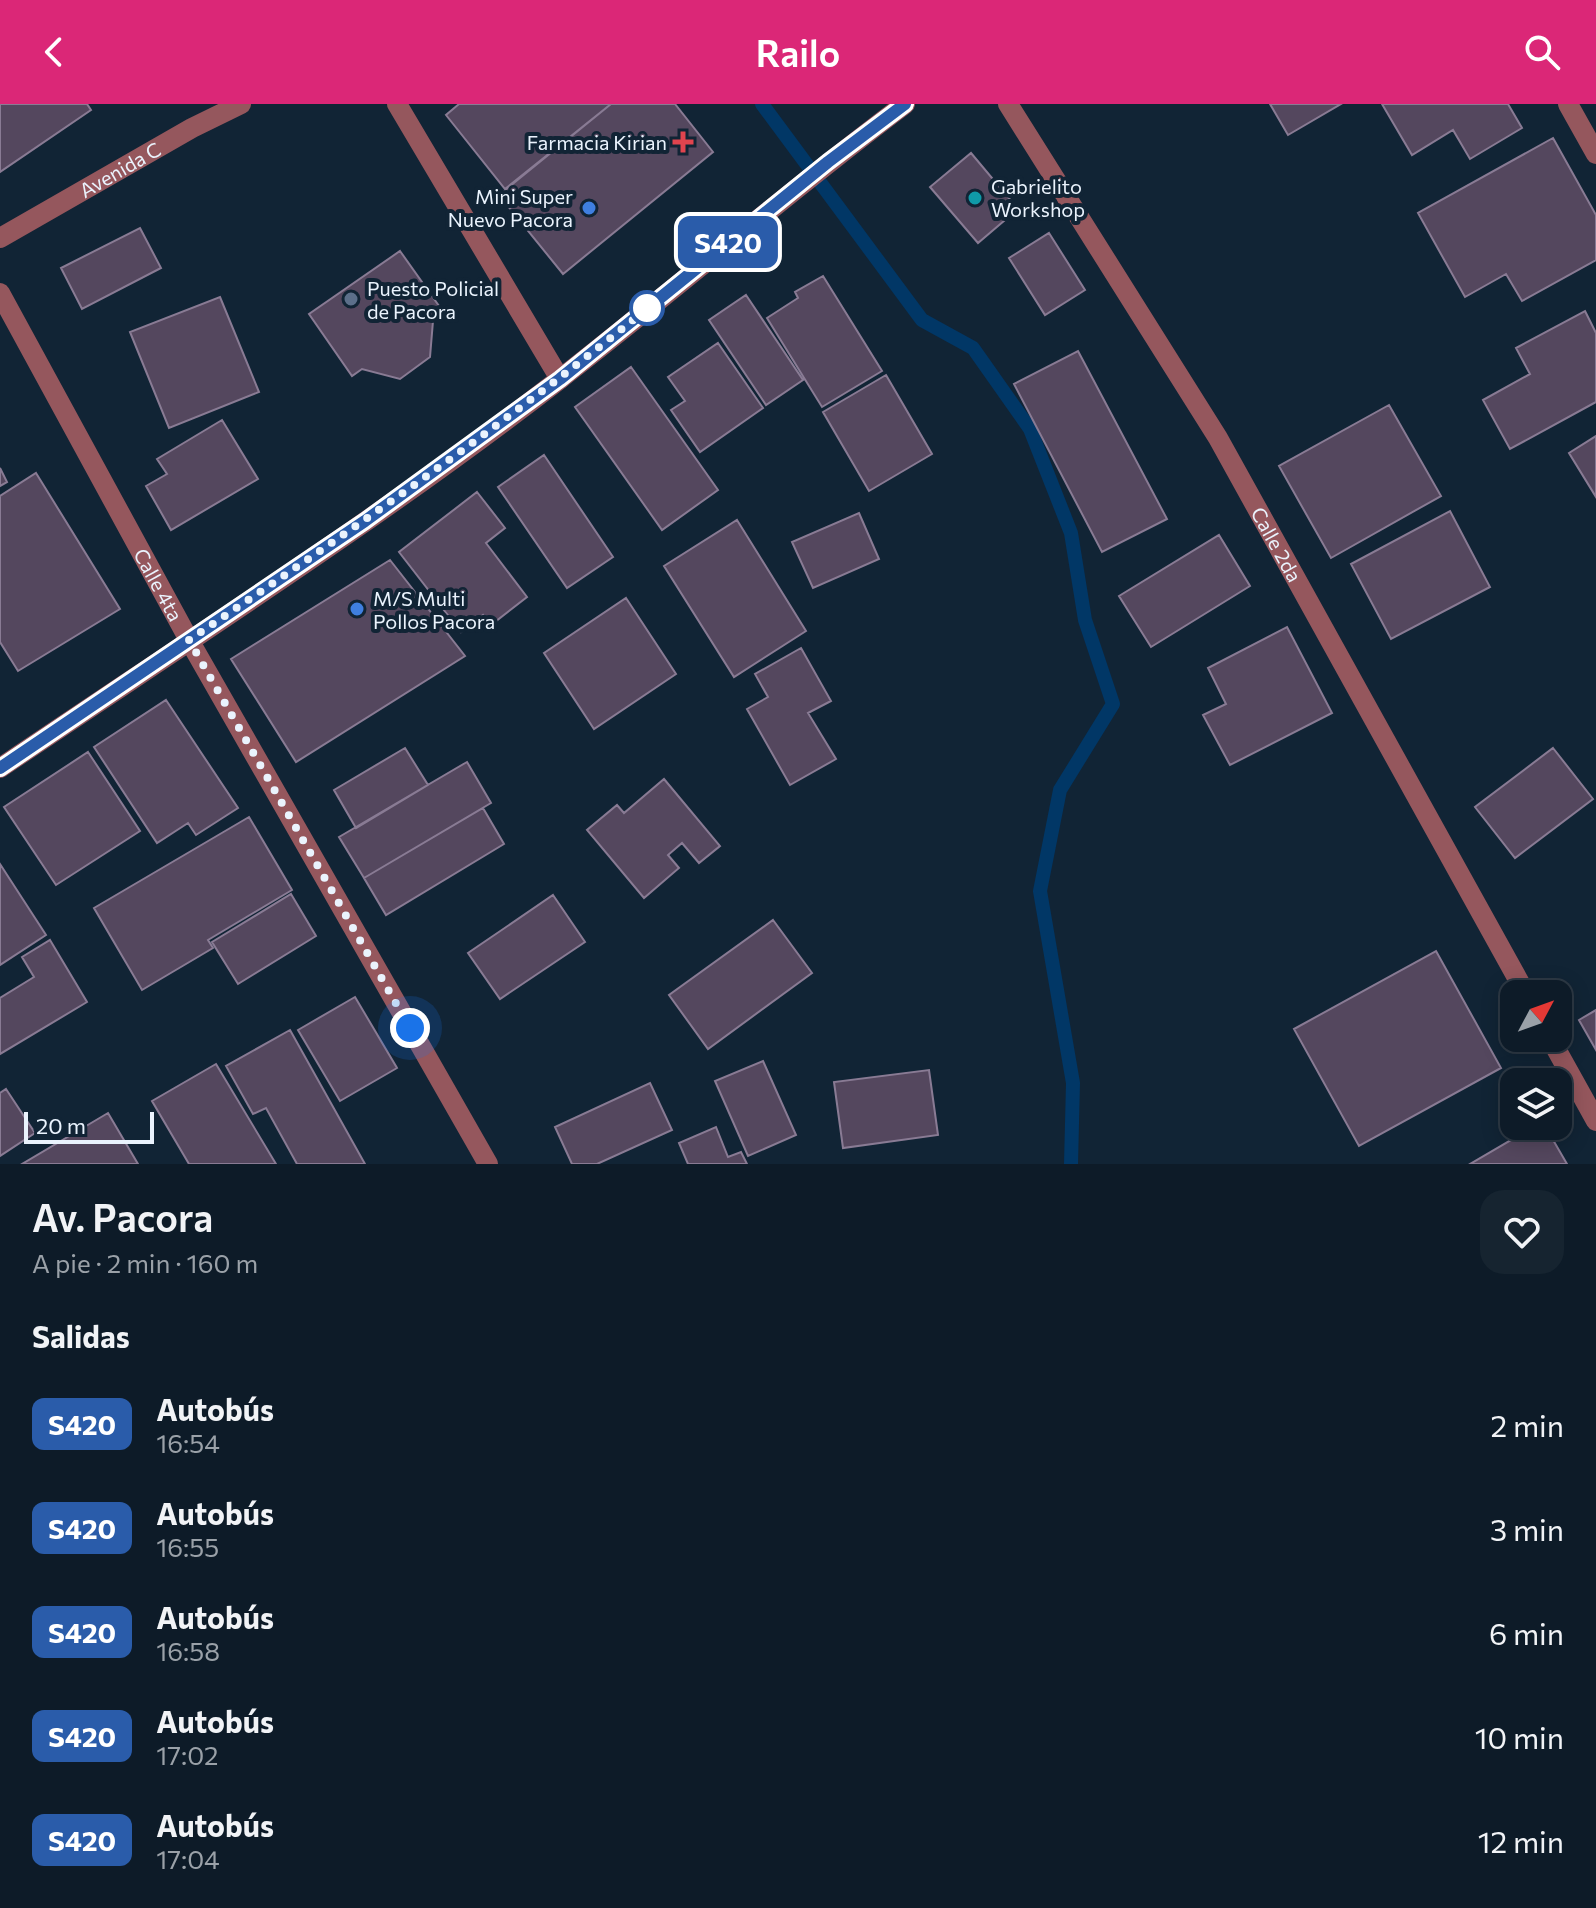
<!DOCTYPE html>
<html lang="es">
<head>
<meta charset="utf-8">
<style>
  :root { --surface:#0d1b28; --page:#162430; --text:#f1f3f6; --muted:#9aa1a8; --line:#2d3945; --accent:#db2777 }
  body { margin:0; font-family:Commissioner,sans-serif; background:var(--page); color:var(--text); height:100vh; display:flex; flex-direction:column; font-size:30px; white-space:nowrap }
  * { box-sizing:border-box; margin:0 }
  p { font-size:26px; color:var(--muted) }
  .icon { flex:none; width:44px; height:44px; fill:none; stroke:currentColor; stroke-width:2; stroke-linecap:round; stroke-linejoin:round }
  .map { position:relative; height:1060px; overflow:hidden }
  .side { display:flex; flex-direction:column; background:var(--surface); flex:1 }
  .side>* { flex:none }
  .badge { padding:0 16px; border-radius:12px; font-size:28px; line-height:52px }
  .needle { width:52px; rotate:49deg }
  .tools { position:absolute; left:1500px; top:876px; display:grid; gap:16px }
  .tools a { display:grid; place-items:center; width:72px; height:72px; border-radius:16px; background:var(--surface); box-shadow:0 4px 20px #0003,0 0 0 2px var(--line); font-size:40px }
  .scale { position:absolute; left:24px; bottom:20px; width:130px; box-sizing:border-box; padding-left:8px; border:4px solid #eaf3fd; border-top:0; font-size:22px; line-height:28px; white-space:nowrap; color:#eaf3fd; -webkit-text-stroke:6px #112435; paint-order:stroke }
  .you { position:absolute; width:40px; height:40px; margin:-20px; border:6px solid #fff; border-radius:50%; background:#1a73e8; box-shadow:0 0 0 12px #1a73e833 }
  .map>.badge { position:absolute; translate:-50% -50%; box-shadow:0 0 0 4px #fff }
  h2 { padding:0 32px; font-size:30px; line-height:72px }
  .round { display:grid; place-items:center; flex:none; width:84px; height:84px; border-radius:24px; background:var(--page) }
  .summary { display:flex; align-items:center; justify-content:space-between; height:136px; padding:0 32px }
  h1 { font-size:38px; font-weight:600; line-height:60px }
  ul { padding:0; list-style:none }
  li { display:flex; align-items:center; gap:24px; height:104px; padding:0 32px }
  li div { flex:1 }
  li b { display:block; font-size:30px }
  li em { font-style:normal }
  li .badge { min-width:88px; font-weight:700; text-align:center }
  header { display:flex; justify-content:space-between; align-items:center; height:104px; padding:0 32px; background:var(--accent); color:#fff; font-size:36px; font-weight:600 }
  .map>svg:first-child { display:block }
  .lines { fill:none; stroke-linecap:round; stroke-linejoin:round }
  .stream { stroke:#013766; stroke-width:14 }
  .building { fill:#54475e; stroke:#897b94; stroke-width:2 }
  .minor { stroke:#95575d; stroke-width:20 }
  .tertiary { stroke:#95575d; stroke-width:20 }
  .line-casing { stroke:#fff; stroke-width:18 }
  .line { stroke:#2a5caa; stroke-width:12 }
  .walk { stroke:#eaf3fd; stroke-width:8; stroke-dasharray:0 14.4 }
  .health-dot { fill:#e0444e; stroke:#112435; stroke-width:3 }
  .culture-dot { fill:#0f9aa8; stroke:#112435; stroke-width:3 }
  .shop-dot { fill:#3f7fe0; stroke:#112435; stroke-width:3 }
  .service-dot { fill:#5c6f8a; stroke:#112435; stroke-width:3 }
  .stop-dot { fill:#fff; stroke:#2a5caa; stroke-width:4 }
  .labels { text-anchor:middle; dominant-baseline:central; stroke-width:8; stroke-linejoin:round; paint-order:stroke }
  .poi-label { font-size:20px; fill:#eaf3fd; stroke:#112435; text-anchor:start }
  .street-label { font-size:20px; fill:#eaf3fd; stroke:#112435 }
</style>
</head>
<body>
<header><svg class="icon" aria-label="back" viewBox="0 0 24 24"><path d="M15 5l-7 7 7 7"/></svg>Railo<svg class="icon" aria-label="search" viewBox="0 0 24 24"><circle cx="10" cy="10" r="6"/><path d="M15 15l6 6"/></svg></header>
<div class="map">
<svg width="1596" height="1060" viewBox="0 0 1596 1060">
  <rect width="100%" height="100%" fill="#112435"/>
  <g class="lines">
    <!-- stream -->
    <path class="stream" d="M 762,0 L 922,216 L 973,244 L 1030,325 L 1071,429 L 1085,516 L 1113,600 L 1060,686 L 1040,787 L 1073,979 L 1071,1060"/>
  </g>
  <!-- building -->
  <path class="building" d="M 0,0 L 87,0 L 91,6 L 0,68 Z
    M 459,0 L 611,0 L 505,85 L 446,11 Z
    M 611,0 L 675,0 L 713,48 L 563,170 L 499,91 Z
    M 1270,0 L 1341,0 L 1288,31 Z
    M 1382,0 L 1508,0 L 1522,24 L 1470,55 L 1453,26 L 1412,51 Z
    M 1553,34 L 1596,111 L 1596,156 L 1522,197 L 1506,170 L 1465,193 L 1418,109 Z
    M 971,49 L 1018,105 L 978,139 L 930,83 Z
    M 140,124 L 161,164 L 82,205 L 61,164 Z
    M 1049,129 L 1085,186 L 1045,211 L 1009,154 Z
    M 400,147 L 444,209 L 433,217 L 430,253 L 400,275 L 362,265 L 352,272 L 309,210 Z
    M 823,172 L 882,267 L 822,303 L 767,214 L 798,194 L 795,188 Z
    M 746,191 L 803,276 L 766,301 L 709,216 Z
    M 220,193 L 259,288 L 169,324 L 130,228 Z
    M 1585,207 L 1596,229 L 1596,298 L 1510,345 L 1483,296 L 1530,270 L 1516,244 Z
    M 718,239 L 763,304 L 700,348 L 671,306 L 685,297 L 668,273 Z
    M 1078,247 L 1167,415 L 1102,448 L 1014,280 Z
    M 631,263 L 718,386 L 662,426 L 575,303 Z
    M 886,271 L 932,350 L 869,387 L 823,308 Z
    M 1389,301 L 1441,392 L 1331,454 L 1279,362 Z
    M 222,316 L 258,375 L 171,426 L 146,382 L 167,370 L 157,355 Z
    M 1596,332 L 1596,393 L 1569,349 Z
    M 544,351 L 613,453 L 567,484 L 498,383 Z
    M 0,364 L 7,378 L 0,382 Z
    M 36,369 L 120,505 L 18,567 L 0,538 L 0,392 Z
    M 477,388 L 505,424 L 486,439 L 527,493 L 491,521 L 483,511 L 461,528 L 399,448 Z
    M 1450,407 L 1490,483 L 1391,535 L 1351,460 Z
    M 859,409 L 879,455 L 813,484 L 792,438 Z
    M 737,416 L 806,527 L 734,573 L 664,462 Z
    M 1219,431 L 1250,482 L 1151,543 L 1119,492 Z
    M 390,456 L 465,552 L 296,658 L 231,555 Z
    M 626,494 L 676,570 L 594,625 L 544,549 Z
    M 1287,523 L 1332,609 L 1230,661 L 1203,611 L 1226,600 L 1208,564 Z
    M 801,544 L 831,597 L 808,609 L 836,655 L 790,681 L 747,605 L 768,593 L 755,570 Z
    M 166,596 L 238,704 L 196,731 L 188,719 L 157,739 L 94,643 Z
    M 405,644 L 428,681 L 356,724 L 334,686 Z
    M 1553,644 L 1593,695 L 1515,754 L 1475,703 Z
    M 88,648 L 140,727 L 56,781 L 4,703 Z
    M 467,658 L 491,699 L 364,774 L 339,733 Z
    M 664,675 L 720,742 L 699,759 L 682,739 L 668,751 L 679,764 L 644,794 L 587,726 L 617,701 L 624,709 Z
    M 483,704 L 504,740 L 386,811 L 364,774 Z
    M 249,713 L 292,786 L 208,836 L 213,844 L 142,886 L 94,804 Z
    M 0,760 L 46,831 L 0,861 Z
    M 291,790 L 316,832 L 238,880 L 212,838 Z
    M 553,791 L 585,838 L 500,895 L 468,849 Z
    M 773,816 L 812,869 L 708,945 L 669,891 Z
    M 50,836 L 87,898 L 0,950 L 0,894 L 34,873 L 22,853 Z
    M 1436,847 L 1501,964 L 1359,1042 L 1294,925 Z
    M 355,893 L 397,964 L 340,997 L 298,926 Z
    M 1596,906 L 1596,946 L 1579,916 Z
    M 290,926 L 365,1060 L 297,1060 L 266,1004 L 253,1010 L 226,962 Z
    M 763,957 L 796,1031 L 748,1052 L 715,977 Z
    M 216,960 L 276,1060 L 189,1060 L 152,997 Z
    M 929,966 L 938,1031 L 843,1044 L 834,978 Z
    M 650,979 L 672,1026 L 597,1060 L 572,1060 L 555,1023 Z
    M 6,985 L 35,1029 L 0,1052 L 0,989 Z
    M 108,1009 L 138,1060 L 22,1060 Z
    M 1535,1022 L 1545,1022 L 1567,1060 L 1470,1060 Z
    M 716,1023 L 728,1053 L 741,1048 L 747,1060 L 688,1060 L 679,1039 Z"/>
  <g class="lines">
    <!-- minor -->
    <g class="minor">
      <path d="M 397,0 L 560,275"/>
      <path id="s1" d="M 1008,0 L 1218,334 L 1526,890"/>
      <path d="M 1568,0 L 1596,50"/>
      <path id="s2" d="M 0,134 L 192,24 L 241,0"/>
      <path id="s3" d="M 0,189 L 189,536 L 488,1060"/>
      <path d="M 1550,934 L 1596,1017"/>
    </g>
    <!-- tertiary -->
    <path class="tertiary" d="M 0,664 C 188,537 381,414 560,275 C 676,185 788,88 905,0"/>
  </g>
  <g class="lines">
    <!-- line casing -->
    <g class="line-casing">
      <path id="line" d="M 0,664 L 365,417 L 560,275 L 828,58 L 905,0"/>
    </g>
    <!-- line -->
    <use href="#line" class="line"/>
    <!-- walk -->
    <path class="walk" d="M 410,924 L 189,536 C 348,429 506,320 654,199 L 647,204"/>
  </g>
  <!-- markers -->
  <path class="health-dot" d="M679 26h8v8h8v8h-8v8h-8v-8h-8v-8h8z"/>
  <circle class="culture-dot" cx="975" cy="94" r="8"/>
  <g class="shop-dot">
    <circle cx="589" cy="104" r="8"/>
    <circle cx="357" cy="505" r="8"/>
  </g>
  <circle class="service-dot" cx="351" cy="195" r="8"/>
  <circle class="stop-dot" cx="647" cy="204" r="16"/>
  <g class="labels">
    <!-- poi labels -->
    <g class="poi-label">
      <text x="667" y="38" text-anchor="end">Farmacia Kirian</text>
      <text x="991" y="82">Gabrielito<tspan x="991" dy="23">Workshop</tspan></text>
      <text x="573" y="92" text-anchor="end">Mini Super<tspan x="573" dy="23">Nuevo Pacora</tspan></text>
      <text x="367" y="184">Puesto Policial<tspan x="367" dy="23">de Pacora</tspan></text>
      <text x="373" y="494">M/S Multi<tspan x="373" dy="23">Pollos Pacora</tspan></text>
    </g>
    <!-- street labels -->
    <g class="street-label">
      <text stroke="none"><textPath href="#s2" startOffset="138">Avenida C</textPath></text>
      <text stroke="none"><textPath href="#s1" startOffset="516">Calle 2da</textPath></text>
      <text stroke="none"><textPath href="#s3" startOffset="332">Calle 4ta</textPath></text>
    </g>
  </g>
</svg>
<div class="tools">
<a><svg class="needle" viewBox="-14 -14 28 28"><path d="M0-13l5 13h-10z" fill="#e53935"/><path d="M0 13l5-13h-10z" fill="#9aa1a8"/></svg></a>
<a><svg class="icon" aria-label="layers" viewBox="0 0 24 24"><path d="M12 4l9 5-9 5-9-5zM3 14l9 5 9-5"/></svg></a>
</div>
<div class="scale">20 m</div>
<div class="you" style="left:410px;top:924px"></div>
<b class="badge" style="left:728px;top:138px;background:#2a5caa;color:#fff">S420</b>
</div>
<section class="side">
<div class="summary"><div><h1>Av. Pacora</h1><p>A pie · 2 min · 160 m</p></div><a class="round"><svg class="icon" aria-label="heart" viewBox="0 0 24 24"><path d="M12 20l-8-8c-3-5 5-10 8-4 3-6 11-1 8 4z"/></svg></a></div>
<h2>Salidas</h2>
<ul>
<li><span class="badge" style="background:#2a5caa;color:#fff">S420</span><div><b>Autobús</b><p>16:54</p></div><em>2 min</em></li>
<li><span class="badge" style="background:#2a5caa;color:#fff">S420</span><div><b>Autobús</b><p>16:55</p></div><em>3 min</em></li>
<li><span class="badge" style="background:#2a5caa;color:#fff">S420</span><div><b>Autobús</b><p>16:58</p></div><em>6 min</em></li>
<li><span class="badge" style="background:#2a5caa;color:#fff">S420</span><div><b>Autobús</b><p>17:02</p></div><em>10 min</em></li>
<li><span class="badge" style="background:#2a5caa;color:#fff">S420</span><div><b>Autobús</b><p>17:04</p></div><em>12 min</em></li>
</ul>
</section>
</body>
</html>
